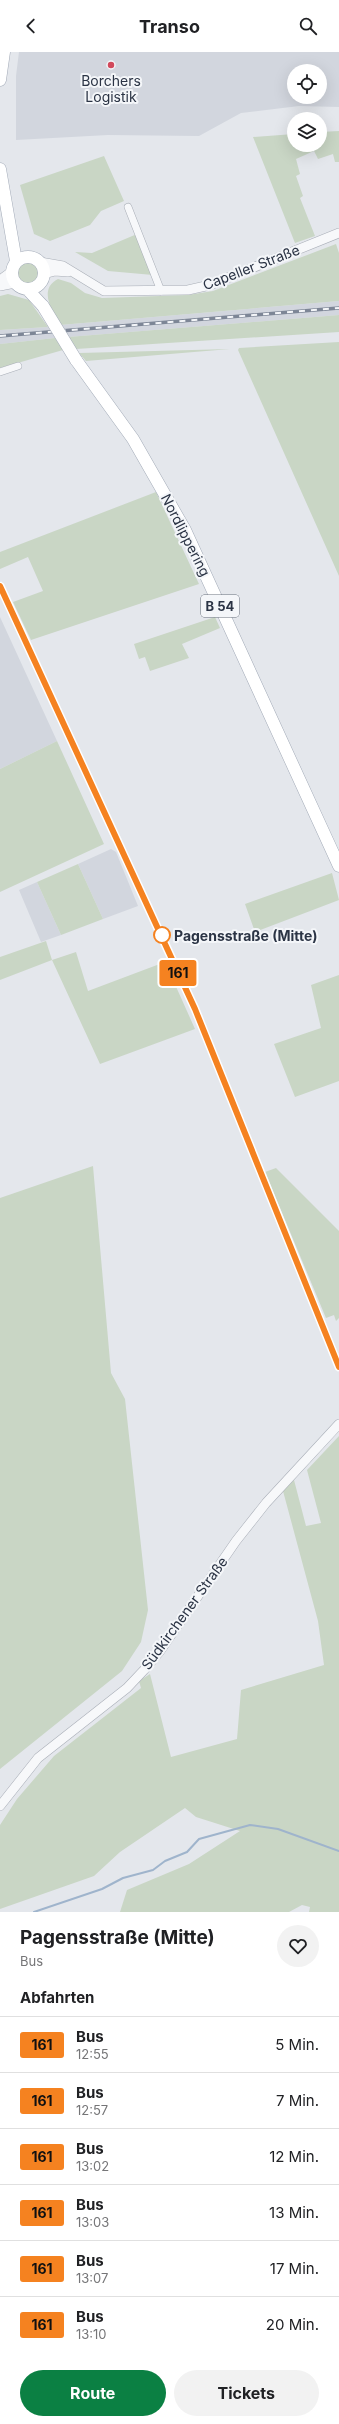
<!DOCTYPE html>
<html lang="de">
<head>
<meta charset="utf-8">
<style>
  :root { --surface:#fff; --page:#f2f2f2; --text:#202124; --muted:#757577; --line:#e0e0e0; --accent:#0b8043 }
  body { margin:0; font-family:Inter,sans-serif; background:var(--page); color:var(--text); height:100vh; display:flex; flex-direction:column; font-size:15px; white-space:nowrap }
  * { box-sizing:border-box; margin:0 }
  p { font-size:13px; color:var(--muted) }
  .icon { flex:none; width:22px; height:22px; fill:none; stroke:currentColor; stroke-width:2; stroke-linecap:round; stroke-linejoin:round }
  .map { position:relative; height:1860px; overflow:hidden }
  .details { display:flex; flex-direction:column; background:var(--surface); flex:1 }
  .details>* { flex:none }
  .badge { padding:0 8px; border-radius:3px; font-size:14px; line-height:26px }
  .buttons { position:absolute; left:287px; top:12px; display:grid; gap:8px }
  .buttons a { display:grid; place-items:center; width:40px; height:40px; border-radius:50%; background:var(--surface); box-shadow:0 4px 16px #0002; font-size:20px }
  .map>.badge { position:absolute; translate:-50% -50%; box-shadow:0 0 0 2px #fff }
  h2 { padding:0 20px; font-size:15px; line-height:36px }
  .round { display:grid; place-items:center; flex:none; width:42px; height:42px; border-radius:21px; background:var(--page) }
  .summary { display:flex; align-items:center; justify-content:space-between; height:68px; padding:0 20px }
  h1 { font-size:19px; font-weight:700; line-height:30px }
  .action { display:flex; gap:8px; margin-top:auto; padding:8px 20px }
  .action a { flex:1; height:46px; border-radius:24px; background:var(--accent); color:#fff; font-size:16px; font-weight:700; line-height:46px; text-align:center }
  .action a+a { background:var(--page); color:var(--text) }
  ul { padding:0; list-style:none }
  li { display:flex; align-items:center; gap:12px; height:56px; padding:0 20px; border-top:1px solid var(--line) }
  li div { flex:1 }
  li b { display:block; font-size:15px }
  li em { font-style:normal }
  li .badge { min-width:44px; font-weight:700; text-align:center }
  header { display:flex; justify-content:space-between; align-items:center; height:52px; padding:0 20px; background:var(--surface); font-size:18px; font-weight:700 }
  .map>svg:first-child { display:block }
  .built { fill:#d2d6de; fill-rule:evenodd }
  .green { fill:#c9d6c5 }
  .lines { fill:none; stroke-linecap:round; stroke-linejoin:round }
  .stream { stroke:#9fb4cc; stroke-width:2 }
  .minor-casing { stroke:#a9aeb7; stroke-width:8 }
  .tertiary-casing { stroke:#a9aeb7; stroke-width:10 }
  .primary-casing { stroke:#a3abb8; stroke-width:13 }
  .minor { stroke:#f7f8fa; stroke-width:7 }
  .tertiary { stroke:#f7f8fa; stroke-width:9 }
  .primary { stroke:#fff; stroke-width:12 }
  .rail-casing { stroke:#7d8696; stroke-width:3.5 }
  .rail { stroke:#f4f6f9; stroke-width:2; stroke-dasharray:6; stroke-linecap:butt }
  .primary-bridge-casing { stroke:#a3abb8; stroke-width:13; stroke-linecap:butt }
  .primary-bridge { stroke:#fff; stroke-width:12 }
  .line-casing { stroke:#fff; stroke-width:9 }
  .line { stroke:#f58220; stroke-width:6 }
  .poi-dot { fill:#d1495b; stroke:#f4f6f9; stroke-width:1.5 }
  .stop-dot { fill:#fff; stroke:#f58220; stroke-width:2 }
  .labels { text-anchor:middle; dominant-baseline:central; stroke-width:4; stroke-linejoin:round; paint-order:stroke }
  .shield { fill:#f4f6f9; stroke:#676e7b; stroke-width:1 }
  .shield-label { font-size:13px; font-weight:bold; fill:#2b3445 }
  .poi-label { font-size:14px; fill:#2b3445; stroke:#f4f6f9 }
  .street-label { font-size:14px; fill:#2b3445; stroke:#f4f6f9 }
  .stop-label { font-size:14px; font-weight:bold; fill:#2b3445; stroke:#f4f6f9; text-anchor:start }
</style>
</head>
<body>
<header><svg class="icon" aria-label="back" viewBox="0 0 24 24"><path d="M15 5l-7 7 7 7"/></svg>Transo<svg class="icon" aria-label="search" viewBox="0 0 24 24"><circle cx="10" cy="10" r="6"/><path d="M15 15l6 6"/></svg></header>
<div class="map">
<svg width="339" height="1860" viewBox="0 0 339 1860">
  <rect width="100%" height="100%" fill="#e4e7ec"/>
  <!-- built -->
  <path class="built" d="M 19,0 L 339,0 L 339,55 L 299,54 L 241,61 L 199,84 L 108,83 L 16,88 L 16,24 ZM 294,19 L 320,19 L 320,45 L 294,45 Z
    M 339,249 L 339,263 L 68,285 L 60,273 Z
    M 48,275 L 55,286 L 0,292 L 0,278 Z
    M 0,565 L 57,689 L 0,717 Z
    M 111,797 L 116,800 L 138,854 L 103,867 L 78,812 Z
    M 37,830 L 61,883 L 41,890 L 19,838 Z"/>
  <!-- green -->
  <path class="green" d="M 339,79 L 339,110 L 335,110 L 333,102 L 318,107 L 314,99 L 296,107 L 300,122 L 296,124 L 303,144 L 300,146 L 315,184 L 295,191 L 253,85 L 294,82 L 294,93 L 320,93 L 320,80 Z
    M 104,104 L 124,149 L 101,159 L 90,173 L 50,189 L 34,182 L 20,133 Z
    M 137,182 L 153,223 L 108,219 L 75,200 L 92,201 Z
    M 336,192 L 339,201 L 339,249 L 60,273 C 52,259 38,237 58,227 L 71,231 L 85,241 L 102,246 L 188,243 L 213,239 Z
    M14 222a13 13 0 1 1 26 0a13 13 0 1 1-26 0Z
    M 8,242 L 29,248 L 48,275 L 0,278 L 0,244 Z
    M 339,263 L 339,280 L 76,297 L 68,285 Z
    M 55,286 L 63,298 L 0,316 L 0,292 Z
    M 339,290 L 339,524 L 238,298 L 239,296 Z
    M 230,297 L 86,309 L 79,301 Z
    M 156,440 L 199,532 L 31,588 L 13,550 L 43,539 L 28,505 L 0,517 L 0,500 Z
    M 215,565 L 220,576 L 182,592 L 189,606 L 150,619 L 145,605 L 139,607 L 134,592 Z
    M 57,689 L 104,792 L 0,840 L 0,717 Z
    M 78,812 L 103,867 L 61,883 L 37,830 Z
    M 332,821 L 339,848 L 255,880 L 245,852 Z
    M 46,889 L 52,908 L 76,900 L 88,939 L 165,910 L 195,977 L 100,1012 L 52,908 L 0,928 L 0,905 Z
    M 339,923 L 339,1029 L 295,1045 L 274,992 L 321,976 L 311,933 Z
    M 93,1114 L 111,1321 L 125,1347 L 148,1558 L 141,1590 L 122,1619 L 0,1717 L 0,1146 Z
    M 276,1116 L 339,1179 L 339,1266 L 336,1269 L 334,1263 L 326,1266 L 265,1120 Z
    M 339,1384 L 339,1860 L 309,1860 L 310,1855 L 302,1853 L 289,1860 L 120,1860 L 127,1838 L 189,1812 L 240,1779 L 196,1765 L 185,1756 L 120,1800 L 94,1824 L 0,1857 L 0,1773 L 17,1747 L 54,1704 L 141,1636 L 139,1629 L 150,1622 L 171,1705 L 237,1687 L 241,1638 L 324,1613 L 318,1569 L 283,1439 L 294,1428 L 306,1474 L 321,1471 L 307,1418 Z"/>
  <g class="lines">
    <!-- stream -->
    <path class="stream" d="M 34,1860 L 102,1837 L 123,1826 L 153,1818 L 165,1809 L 187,1800 L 199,1787 L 250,1773 L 278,1777 L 339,1799"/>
    <!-- minor casing -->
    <g class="minor-casing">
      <path id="minor" d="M 128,155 L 161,239
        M 0,320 L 18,314
        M 0,534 L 195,957 L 339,1315"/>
    </g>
    <!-- tertiary casing -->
    <g class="tertiary-casing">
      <path id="tertiary" d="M 40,210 L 63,214 L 104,239 L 188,238 L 210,233 L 339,181
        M 44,222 L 55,219 L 68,220
        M 0,228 L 11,220
        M 0,234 L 15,231
        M 0,1754 L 38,1706 L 127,1636 L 144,1618 L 160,1599 L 236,1489 L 266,1451 L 339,1372"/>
    </g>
    <!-- primary casing -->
    <g class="primary-casing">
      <path id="primary" d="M 0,28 L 4,0
        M 0,117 L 16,209
        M12 221a16 16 0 1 1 32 0a16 16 0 1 1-32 0Z
        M 28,238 L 43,254
        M 76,308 L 133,387 L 185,478 L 339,814"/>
    </g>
    <!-- minor -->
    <use href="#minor" class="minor"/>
    <!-- tertiary -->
    <use href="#tertiary" class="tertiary"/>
    <!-- primary -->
    <use href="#primary" class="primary"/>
    <!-- rail casing -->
    <g class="rail-casing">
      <path id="rail" d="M 0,284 L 339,256"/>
    </g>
    <!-- rail -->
    <use href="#rail" class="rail"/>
    <!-- primary-bridge casing -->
    <g class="primary-bridge-casing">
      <path id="primary-bridge" d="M 43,254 L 76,308"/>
    </g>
    <!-- primary-bridge -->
    <use href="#primary-bridge" class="primary-bridge"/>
  </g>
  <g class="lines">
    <!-- line casing -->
    <g class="line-casing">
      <path id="line" d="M 0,534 L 195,957 L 339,1315"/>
    </g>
    <!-- line -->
    <use href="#line" class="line"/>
  </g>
  <!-- markers -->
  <circle class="poi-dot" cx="111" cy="13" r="4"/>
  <circle class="stop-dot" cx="162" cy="883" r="8"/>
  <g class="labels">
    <!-- shield labels -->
    <rect class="shield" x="201" y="543" width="38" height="22" rx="3"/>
    <g class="shield-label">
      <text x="220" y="554">B 54</text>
    </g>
    <!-- poi labels -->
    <g class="poi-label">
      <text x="111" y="28">Borchers<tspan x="111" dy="16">Logistik</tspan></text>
    </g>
    <!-- street labels -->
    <g class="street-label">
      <text transform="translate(251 215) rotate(-21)">Capeller Straße</text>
      <text transform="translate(186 483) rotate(63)">Nordlippering</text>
      <text transform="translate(184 1561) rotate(-54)">Südkirchener Straße</text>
    </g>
    <!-- stop labels -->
    <g class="stop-label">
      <text x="174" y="883">Pagensstraße (Mitte)</text>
    </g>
  </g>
</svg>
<div class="buttons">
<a><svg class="icon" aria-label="locate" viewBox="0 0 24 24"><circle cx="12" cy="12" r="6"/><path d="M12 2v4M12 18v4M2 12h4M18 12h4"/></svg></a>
<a><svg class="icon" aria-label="layers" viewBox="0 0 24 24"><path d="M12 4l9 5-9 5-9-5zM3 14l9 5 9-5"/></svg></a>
</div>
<b class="badge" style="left:178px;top:921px;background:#f58220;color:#111">161</b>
</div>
<section class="details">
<div class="summary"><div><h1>Pagensstraße (Mitte)</h1><p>Bus</p></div><a class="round"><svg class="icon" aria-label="heart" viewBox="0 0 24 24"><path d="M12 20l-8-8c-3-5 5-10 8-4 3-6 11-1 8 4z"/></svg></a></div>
<h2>Abfahrten</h2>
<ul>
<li><span class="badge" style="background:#f58220;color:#111">161</span><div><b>Bus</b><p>12:55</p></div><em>5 Min.</em></li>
<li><span class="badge" style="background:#f58220;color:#111">161</span><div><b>Bus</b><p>12:57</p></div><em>7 Min.</em></li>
<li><span class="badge" style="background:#f58220;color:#111">161</span><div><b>Bus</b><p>13:02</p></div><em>12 Min.</em></li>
<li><span class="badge" style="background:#f58220;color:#111">161</span><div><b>Bus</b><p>13:03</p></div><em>13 Min.</em></li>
<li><span class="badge" style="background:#f58220;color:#111">161</span><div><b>Bus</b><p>13:07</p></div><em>17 Min.</em></li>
<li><span class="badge" style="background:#f58220;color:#111">161</span><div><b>Bus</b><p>13:10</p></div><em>20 Min.</em></li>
</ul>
<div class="action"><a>Route</a><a>Tickets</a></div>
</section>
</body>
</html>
